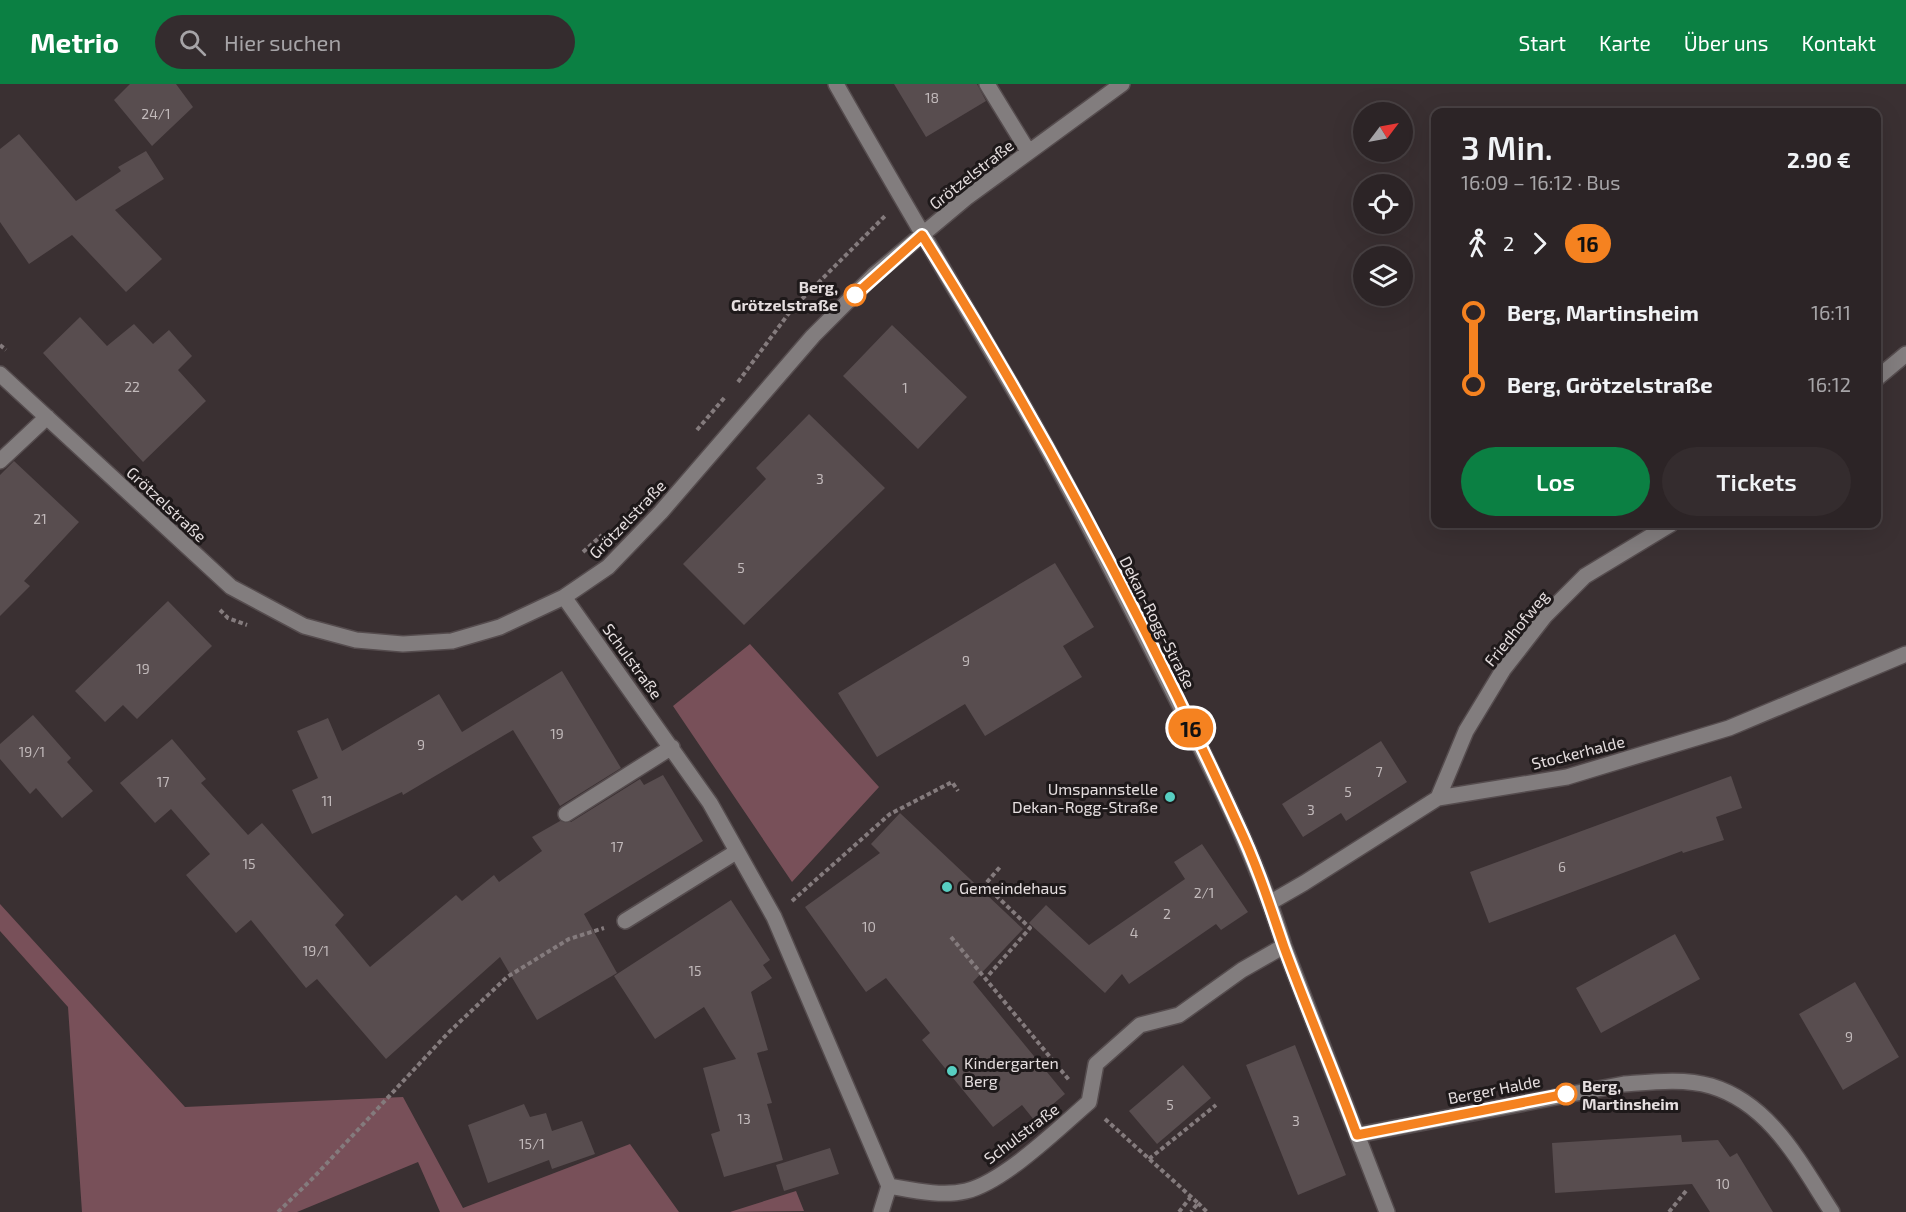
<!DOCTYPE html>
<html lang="de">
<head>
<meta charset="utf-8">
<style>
  :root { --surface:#2c2426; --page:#342c2e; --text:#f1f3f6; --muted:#a6a4a7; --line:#484143; --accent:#0b8043 }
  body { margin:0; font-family:"Exo 2",sans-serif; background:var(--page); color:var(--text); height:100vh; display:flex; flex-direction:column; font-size:22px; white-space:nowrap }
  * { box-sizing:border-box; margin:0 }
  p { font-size:20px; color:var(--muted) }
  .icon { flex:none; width:33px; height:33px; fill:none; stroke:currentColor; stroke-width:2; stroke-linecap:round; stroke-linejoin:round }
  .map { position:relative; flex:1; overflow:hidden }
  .sheet { position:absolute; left:1431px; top:24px; width:450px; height:420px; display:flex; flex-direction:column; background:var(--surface); border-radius:12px; box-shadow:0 6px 24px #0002,0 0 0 2px var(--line) }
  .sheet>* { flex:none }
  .badge { padding:0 12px; border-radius:20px; font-size:21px; line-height:39px }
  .needle { width:39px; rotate:58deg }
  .fabs { position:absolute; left:1353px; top:18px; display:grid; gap:12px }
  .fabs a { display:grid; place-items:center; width:60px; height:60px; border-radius:50%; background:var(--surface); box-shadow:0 6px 24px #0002,0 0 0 2px var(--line); font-size:30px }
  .map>.badge { position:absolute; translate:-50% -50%; box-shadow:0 0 0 3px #fff }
  .legs { display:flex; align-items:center; gap:9px; height:66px; padding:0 30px; font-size:20px }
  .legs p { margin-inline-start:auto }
  .overview { display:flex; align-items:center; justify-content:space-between; height:102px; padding:0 30px }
  h1 { font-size:33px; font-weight:600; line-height:45px }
  .button { display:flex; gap:12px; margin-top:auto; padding:12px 30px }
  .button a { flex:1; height:69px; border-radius:36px; background:var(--accent); color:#fff; font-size:24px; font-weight:600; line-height:69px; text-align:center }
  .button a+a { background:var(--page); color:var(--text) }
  ul { padding:0 30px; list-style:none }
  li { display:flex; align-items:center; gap:21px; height:72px; font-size:22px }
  li i { display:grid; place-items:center; width:9px; height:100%; margin:0 8px; background:currentColor }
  li i::after { content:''; width:15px; height:15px; margin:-8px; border:4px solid; border-radius:50%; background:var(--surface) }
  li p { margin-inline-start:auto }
  li:first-child i { background:linear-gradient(#0000 50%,currentColor 0) }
  li:last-child i { background:linear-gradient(currentColor 50%,#0000 0) }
  header { display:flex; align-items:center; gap:36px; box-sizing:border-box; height:84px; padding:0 30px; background:var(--accent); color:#fff }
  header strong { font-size:28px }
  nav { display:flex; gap:33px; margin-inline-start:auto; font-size:21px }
  .search { width:420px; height:54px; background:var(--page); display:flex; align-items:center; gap:15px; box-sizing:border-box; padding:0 21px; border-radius:33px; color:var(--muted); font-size:22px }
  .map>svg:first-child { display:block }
  .green { fill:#785059 }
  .building { fill:#584d4f }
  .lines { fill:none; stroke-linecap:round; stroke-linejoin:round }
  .minor-casing { stroke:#554c4e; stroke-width:18 }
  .path { stroke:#847b7d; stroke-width:4; stroke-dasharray:4.5 3; stroke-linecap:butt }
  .minor { stroke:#827d7e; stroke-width:15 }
  .line-1-casing { stroke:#fff; stroke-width:14 }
  .line-1 { stroke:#f58220; stroke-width:9 }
  .stop-1-dot { fill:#fff; stroke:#f58220; stroke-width:3 }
  .poi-dot { fill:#57cec1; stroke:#1e191a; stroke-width:2 }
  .labels { text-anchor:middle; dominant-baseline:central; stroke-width:6; stroke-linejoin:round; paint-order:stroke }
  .number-label { font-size:14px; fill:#c2babb }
  .street-label { font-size:16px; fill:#e5dedf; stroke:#1e191a }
  .stop-label { font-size:16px; font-weight:bold; fill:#e5dedf; stroke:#1e191a; text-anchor:end }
  .poi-label { font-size:16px; fill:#e5dedf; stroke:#1e191a; text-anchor:start }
</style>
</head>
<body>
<header>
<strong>Metrio</strong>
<div class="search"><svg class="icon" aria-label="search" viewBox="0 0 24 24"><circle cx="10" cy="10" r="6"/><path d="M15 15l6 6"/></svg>Hier suchen</div>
<nav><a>Start</a><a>Karte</a><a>Über uns</a><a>Kontakt</a></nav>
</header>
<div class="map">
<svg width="1906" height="1128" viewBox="0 0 1906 1128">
  <rect width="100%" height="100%" fill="#3a3032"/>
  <!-- green -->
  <path class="green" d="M 750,560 L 879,703 L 792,798 L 673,622 Z
    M 0,820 L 185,1023 L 403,1013 L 463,1124 L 630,1060 L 679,1128 L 440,1128 L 418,1078 L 297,1128 L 82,1128 L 68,923 L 0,847 Z
    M 796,1107 L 804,1127 L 730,1128 Z"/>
  <!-- building -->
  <path class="building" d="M 130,0 L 176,0 L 193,23 L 152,62 L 114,16 Z
    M 894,0 L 977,0 L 986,17 L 926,53 Z
    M 19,50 L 76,117 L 121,87 L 118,83 L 146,67 L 164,95 L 115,126 L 162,175 L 126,208 L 72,151 L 29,180 L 0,138 L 0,65 Z
    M 80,233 L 107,262 L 134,240 L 153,260 L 169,246 L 192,272 L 178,286 L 206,317 L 143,378 L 43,269 Z
    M 892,241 L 967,313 L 918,365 L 843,292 Z
    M 809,330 L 885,404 L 744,541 L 683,480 L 766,395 L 756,384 Z
    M 14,377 L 79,438 L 24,497 L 30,502 L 0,532 L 0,391 Z
    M 1055,479 L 1094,543 L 1063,562 L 1082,593 L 985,652 L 965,620 L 877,673 L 838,609 Z
    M 168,517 L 212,562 L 137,635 L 123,621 L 105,638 L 75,607 Z
    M 562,587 L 621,684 L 560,722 L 513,646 L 403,711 L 402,708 L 312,750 L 292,706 L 318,694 L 297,647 L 328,634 L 342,667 L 439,610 L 462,648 Z
    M 33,631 L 71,674 L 67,678 L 93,707 L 62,734 L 36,704 L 30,710 L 0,675 L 0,660 Z
    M 172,655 L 206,695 L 201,699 L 248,751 L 262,739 L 344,831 L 335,841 L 370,883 L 456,811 L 462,817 L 494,791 L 499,798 L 542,767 L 532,753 L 560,737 L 571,738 L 640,695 L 644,701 L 663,691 L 703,757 L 584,830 L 617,889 L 537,936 L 500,873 L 386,975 L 317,895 L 306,904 L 251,836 L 236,849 L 186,791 L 210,770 L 171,725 L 155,739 L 120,699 Z
    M 1381,657 L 1407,698 L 1346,737 L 1341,729 L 1303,753 L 1282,720 Z
    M 1731,692 L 1742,724 L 1716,733 L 1724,756 L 1683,769 L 1682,767 L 1489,839 L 1470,788 Z
    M 900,729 L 1023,845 L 973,898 L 1065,1010 L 1034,1036 L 1022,1021 L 993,1043 L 922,956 L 930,949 L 886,894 L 866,908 L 805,823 L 880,769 L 871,760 Z
    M 1202,760 L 1248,828 L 1221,846 L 1216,840 L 1129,900 L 1122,890 L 1105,909 L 1029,839 L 1046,821 L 1089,861 L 1185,795 L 1174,778 Z
    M 731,816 L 770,876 L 763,881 L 772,894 L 751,908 L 768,966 L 757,969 L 772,1019 L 767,1020 L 783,1076 L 724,1093 L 711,1050 L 720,1047 L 703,984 L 736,975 L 704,923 L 655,955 L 614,892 Z
    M 1675,850 L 1700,895 L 1601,949 L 1576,904 Z
    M 1855,898 L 1899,973 L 1843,1006 L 1799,930 Z
    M 1295,961 L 1346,1091 L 1298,1111 L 1246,981 Z
    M 1183,981 L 1211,1014 L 1157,1060 L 1129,1027 Z
    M 524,1020 L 530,1033 L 546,1029 L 552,1047 L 582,1037 L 595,1070 L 552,1085 L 549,1076 L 488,1099 L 468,1041 Z
    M 1681,1051 L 1682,1058 L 1718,1056 L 1730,1073 L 1737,1069 L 1773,1128 L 1710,1128 L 1692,1100 L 1555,1109 L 1552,1059 Z
    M 830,1064 L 839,1090 L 784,1107 L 776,1081 Z"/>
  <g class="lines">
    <!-- minor casing -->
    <g class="minor-casing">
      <path id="minor" d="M 836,0 C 899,111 964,220 1028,330 C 1076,415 1120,502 1164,590 C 1208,679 1255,767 1284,862 L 1387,1128
        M 987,0 L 1028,67
        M 0,290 L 231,503 L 304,542 L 356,556 L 403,560 L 452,557 L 500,543 L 564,513 L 608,483 L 661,428 L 813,252 L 874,191 L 966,114 L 1122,0
        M 1876,295 L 1906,270
        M 0,377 L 47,333
        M 564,513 L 710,719 L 774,833 L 889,1102 L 881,1128
        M 1438,714 L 1466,647 L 1503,586 L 1545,532 L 1585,492 L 1671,440
        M 566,730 L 672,663
        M 1271,818 L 1304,799 L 1438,714 L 1567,693 L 1729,644 L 1906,570
        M 625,837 L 736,768
        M 1357,1051 L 1624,1000 C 1651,998 1684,994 1711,1002 C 1771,1020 1800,1079 1832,1128
        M 889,1102 C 912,1106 942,1113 966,1107 C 1004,1098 1059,1044 1089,1018 L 1096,980 L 1140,941 L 1179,931 L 1242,886 L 1284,862"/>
    </g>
    <!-- path -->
    <path class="path" d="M 0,261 L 6,266
      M 738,298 L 792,225 L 886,131
      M 697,346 L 725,313
      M 583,468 L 602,451
      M 220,526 L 228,534 L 247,541
      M 985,801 L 1030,844 L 987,893
      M 982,804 L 1000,783
      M 792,817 L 890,730 L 952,698 L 958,707
      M 951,853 L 1069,996
      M 1105,1035 L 1198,1119 L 1191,1128
      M 1149,1075 L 1216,1021
      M 1198,1119 L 1207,1128
      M 278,1128 L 314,1093 L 448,949 L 507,893 L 569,855 L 604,844
      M 1179,1128 L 1190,1114
      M 1669,1128 L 1686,1107"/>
    <!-- minor -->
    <use href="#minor" class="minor"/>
  </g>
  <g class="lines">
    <!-- line-1 casing -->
    <g class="line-1-casing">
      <path id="line-1" d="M 855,211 L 922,151 C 1040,338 1146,540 1238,741 C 1257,781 1270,822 1284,863 C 1307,926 1334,988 1357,1051 L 1566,1010"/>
    </g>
    <!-- line-1 -->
    <use href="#line-1" class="line-1"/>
  </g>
  <!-- markers -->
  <g class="stop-1-dot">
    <circle cx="855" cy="211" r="10"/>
    <circle cx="1566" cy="1010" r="10"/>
  </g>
  <g class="poi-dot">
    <circle cx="1170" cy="713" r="6"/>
    <circle cx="947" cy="803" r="6"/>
    <circle cx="952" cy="987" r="6"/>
  </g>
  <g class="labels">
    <!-- number labels -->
    <g class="number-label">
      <text x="932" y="13">18</text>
      <text x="156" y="29">24/1</text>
      <text x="132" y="302">22</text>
      <text x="905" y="303">1</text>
      <text x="820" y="394">3</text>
      <text x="40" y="434">21</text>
      <text x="741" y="483">5</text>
      <text x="966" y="576">9</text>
      <text x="143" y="584">19</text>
      <text x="557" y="649">19</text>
      <text x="421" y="660">9</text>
      <text x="32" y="667">19/1</text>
      <text x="1379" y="687">7</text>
      <text x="163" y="697">17</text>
      <text x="1348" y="707">5</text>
      <text x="327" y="716">11</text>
      <text x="1311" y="725">3</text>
      <text x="617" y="762">17</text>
      <text x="249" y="779">15</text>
      <text x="1562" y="782">6</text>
      <text x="1204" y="808">2/1</text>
      <text x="1167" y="829">2</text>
      <text x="869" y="842">10</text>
      <text x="1134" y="848">4</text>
      <text x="316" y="866">19/1</text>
      <text x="695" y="886">15</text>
      <text x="1849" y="952">9</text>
      <text x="1170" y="1020">5</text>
      <text x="744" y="1034">13</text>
      <text x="1296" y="1036">3</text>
      <text x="532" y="1059">15/1</text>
      <text x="1723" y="1099">10</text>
    </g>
    <!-- street labels -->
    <g class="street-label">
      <text transform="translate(971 90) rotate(-38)">Grötzelstraße</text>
      <text transform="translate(167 420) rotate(43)">Grötzelstraße</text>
      <text transform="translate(627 435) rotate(-46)">Grötzelstraße</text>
      <text transform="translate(1158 538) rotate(63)">Dekan-Rogg-Straße</text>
      <text transform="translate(1516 544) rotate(-51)">Friedhofweg</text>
      <text transform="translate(633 577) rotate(54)">Schulstraße</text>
      <text transform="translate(1578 668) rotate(-14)">Stockerhalde</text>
      <text transform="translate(1494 1005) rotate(-11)">Berger Halde</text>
      <text transform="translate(1021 1049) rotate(-37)">Schulstraße</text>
    </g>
    <!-- stop labels -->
    <g class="stop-label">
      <text x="838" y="202">Berg,<tspan x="838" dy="18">Grötzelstraße</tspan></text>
      <text x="1582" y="1001" text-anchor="start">Berg,<tspan x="1582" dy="18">Martinsheim</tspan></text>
    </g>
    <!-- poi labels -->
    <g class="poi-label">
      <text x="1158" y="704" text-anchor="end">Umspannstelle<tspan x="1158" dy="18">Dekan-Rogg-Straße</tspan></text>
      <text x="959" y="803">Gemeindehaus</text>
      <text x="964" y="978">Kindergarten<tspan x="964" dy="18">Berg</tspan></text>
    </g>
  </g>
</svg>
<div class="fabs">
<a><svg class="needle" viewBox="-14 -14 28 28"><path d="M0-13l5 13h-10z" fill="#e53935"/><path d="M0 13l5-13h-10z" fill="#a6a4a7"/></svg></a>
<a><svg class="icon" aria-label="locate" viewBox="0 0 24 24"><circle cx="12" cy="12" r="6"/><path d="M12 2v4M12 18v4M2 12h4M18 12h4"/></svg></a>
<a><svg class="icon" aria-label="layers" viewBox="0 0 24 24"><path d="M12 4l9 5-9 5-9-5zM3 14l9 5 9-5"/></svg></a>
</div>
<b class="badge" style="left:1191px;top:644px;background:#f58220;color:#111">16</b>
<section class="sheet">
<div class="overview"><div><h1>3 Min.</h1><p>16:09 – 16:12 · Bus</p></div><b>2.90 €</b></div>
<div class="legs"><svg class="icon" aria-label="walk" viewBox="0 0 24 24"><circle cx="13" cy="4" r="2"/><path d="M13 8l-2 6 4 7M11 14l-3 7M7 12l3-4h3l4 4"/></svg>2<svg class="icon" aria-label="forward" viewBox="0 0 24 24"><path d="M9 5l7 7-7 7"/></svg><b class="badge" style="background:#f58220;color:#111">16</b></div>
<ul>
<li><i style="color:#f58220"></i><b>Berg, Martinsheim</b><p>16:11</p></li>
<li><i style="color:#f58220"></i><b>Berg, Grötzelstraße</b><p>16:12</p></li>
</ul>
<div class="button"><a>Los</a><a>Tickets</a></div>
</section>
</div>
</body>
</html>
